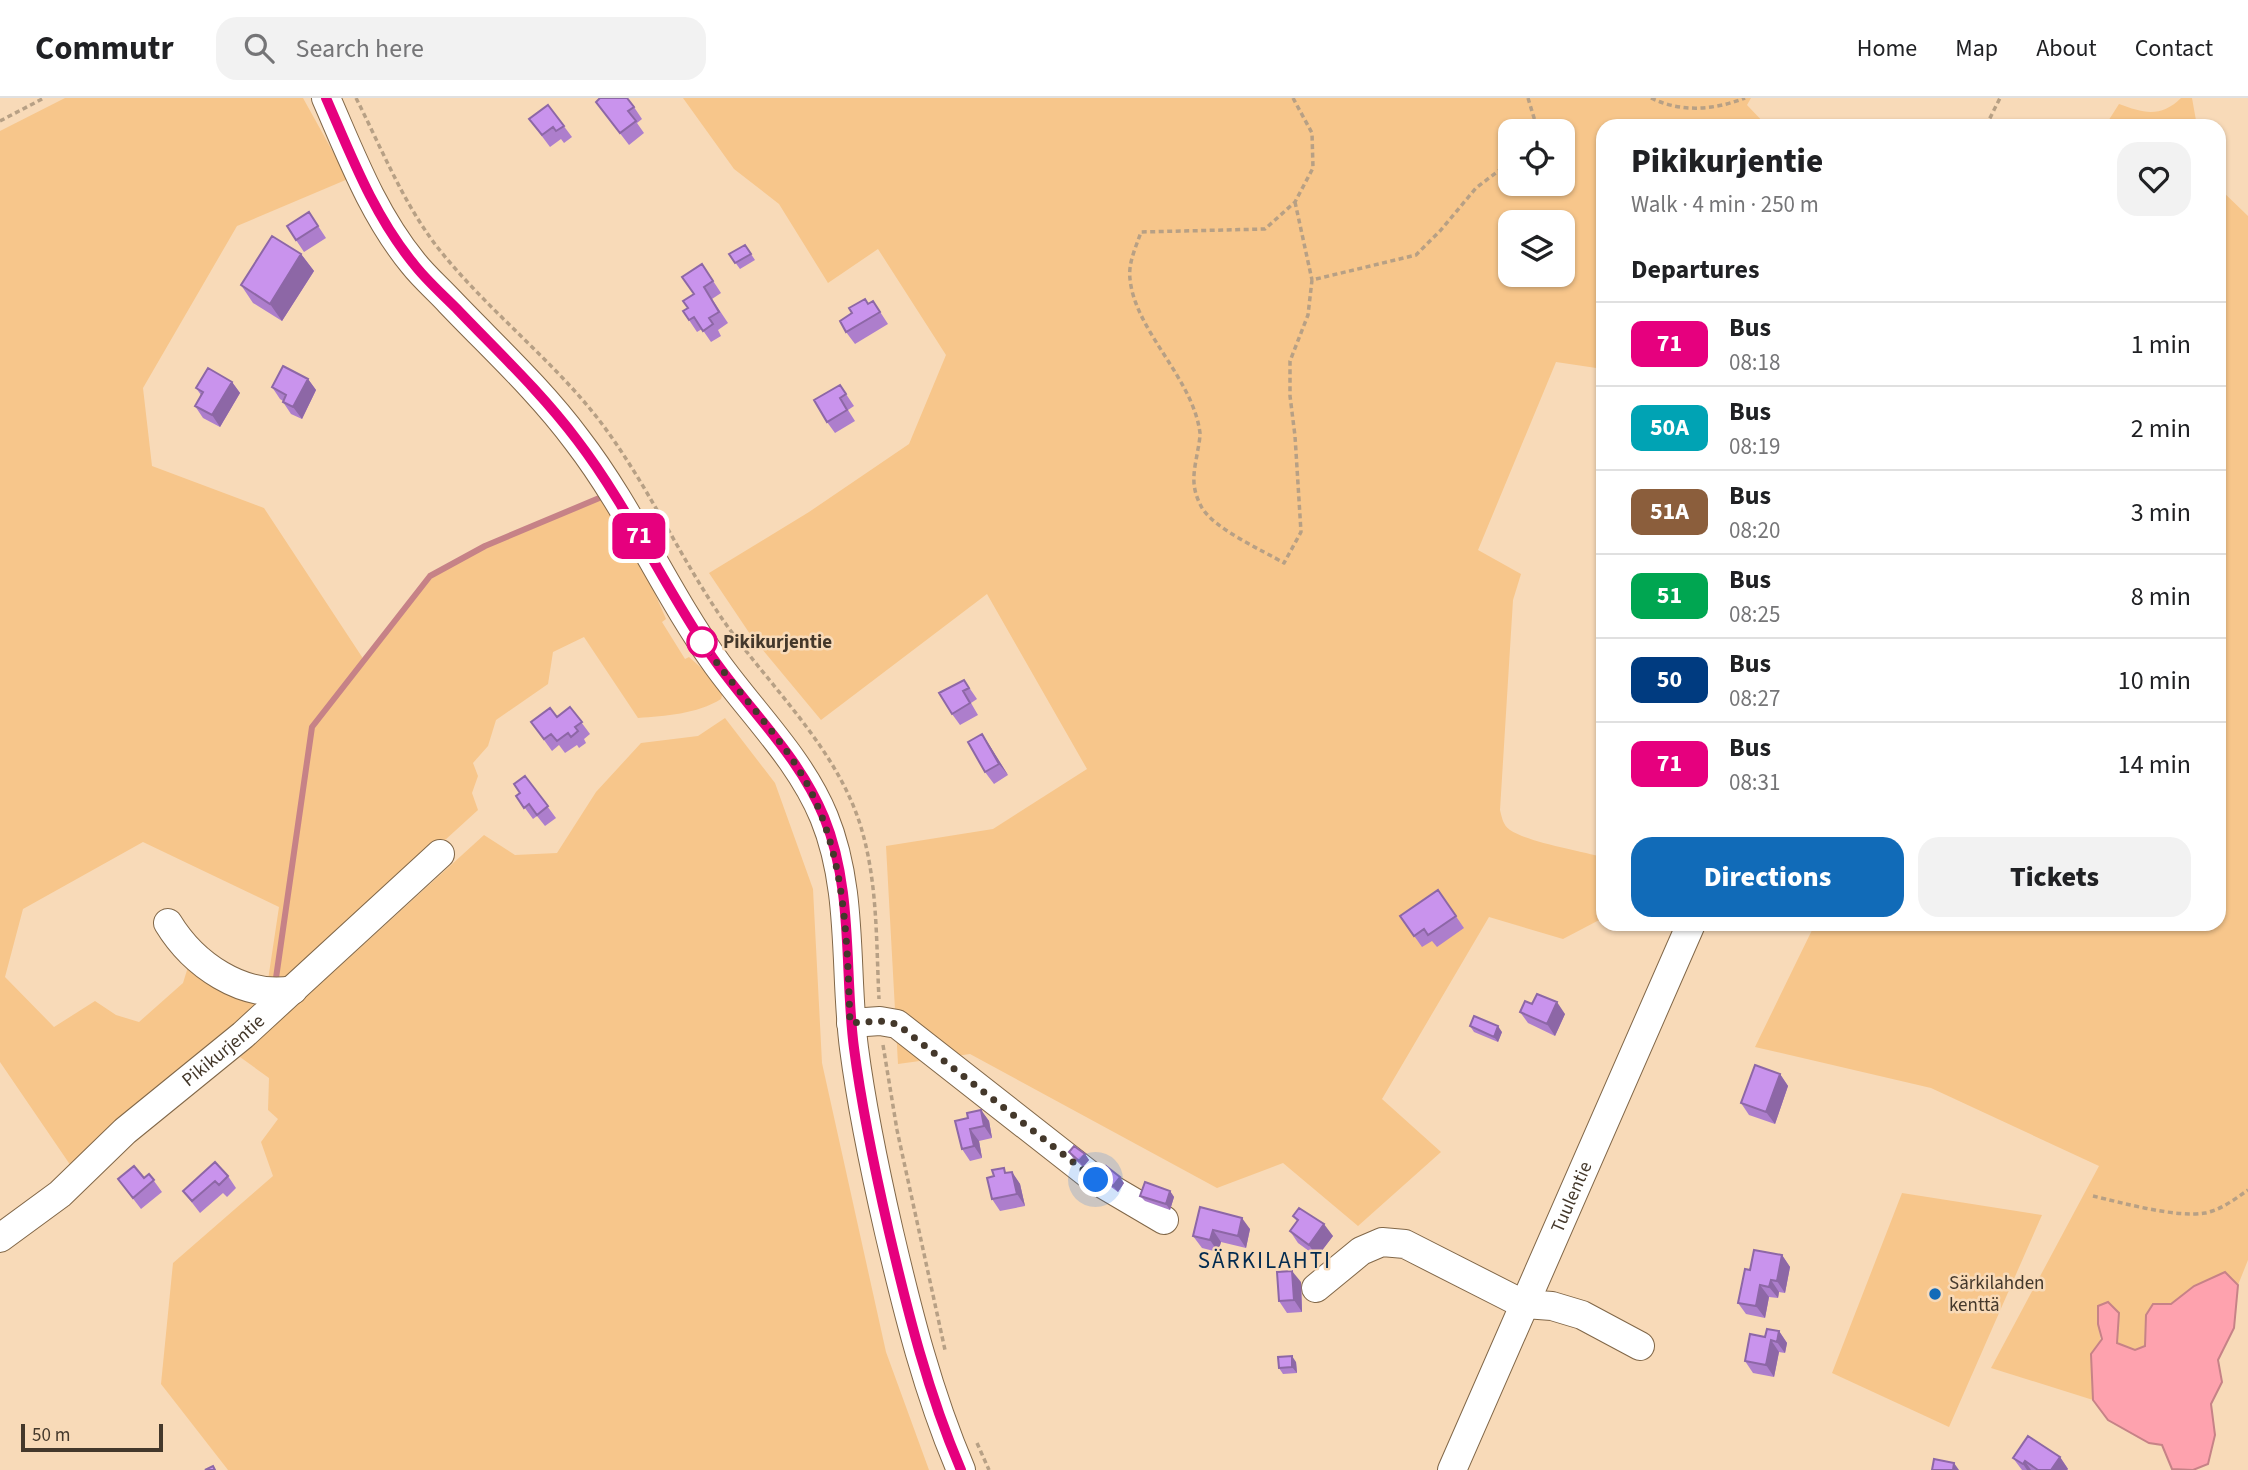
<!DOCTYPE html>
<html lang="en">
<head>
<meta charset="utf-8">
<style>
  :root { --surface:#fff; --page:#f2f2f2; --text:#202124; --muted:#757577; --line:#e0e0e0; --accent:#116bb8 }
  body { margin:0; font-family:"Source Sans 3",sans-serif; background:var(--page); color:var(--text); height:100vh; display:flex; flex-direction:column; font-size:26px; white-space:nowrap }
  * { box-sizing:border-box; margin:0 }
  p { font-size:23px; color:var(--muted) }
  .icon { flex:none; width:38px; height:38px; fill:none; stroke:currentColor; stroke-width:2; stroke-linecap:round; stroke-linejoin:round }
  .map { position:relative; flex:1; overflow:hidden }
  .side { position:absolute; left:1596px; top:21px; width:630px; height:812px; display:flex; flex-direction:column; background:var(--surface); border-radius:21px; box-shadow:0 2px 5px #0004 }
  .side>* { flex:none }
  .badge { padding:0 14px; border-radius:10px; font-size:24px; line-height:46px }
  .fabs { position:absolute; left:1498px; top:21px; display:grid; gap:14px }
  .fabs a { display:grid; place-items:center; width:77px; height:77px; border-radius:14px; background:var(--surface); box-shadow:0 2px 5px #0004; font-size:35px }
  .scale { position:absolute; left:21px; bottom:18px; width:142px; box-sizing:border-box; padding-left:7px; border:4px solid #44382b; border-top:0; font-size:19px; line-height:24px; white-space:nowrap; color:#44382b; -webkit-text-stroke:5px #f8dab8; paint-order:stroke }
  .you { position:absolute; width:35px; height:35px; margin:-18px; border:5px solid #fff; border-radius:50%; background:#1a73e8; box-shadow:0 0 0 10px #1a73e833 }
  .map>.badge { position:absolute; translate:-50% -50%; box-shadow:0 0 0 4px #fff }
  h2 { padding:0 35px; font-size:26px; line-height:63px }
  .round { display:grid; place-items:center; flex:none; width:74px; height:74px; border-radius:21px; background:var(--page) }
  .headline { display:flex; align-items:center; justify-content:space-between; height:119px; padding:0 35px }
  h1 { font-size:33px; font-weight:800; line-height:52px }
  .button { display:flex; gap:14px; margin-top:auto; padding:14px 35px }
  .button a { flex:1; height:80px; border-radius:21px; background:var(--accent); color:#fff; font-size:28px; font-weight:800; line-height:80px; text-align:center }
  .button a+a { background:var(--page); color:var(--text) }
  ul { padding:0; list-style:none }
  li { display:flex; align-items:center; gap:21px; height:84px; padding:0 35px; border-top:2px solid var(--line) }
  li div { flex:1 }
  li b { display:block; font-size:26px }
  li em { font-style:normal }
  li .badge { min-width:77px; font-weight:700; text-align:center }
  header { display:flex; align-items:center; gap:42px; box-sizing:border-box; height:98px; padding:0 35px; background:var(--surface); border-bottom:2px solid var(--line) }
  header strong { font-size:33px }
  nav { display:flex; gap:38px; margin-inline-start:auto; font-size:24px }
  .search { width:490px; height:63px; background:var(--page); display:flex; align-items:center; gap:18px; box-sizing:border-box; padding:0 24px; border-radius:21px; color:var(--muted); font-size:26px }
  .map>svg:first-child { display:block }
  .green { fill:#f7c68b; fill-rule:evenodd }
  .water { fill:#fea2ae; stroke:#c68287; stroke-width:2 }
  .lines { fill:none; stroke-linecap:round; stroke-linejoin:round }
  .stream { stroke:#c68287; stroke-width:6 }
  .minor-casing { stroke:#816748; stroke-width:30 }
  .path { stroke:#b7a085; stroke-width:3.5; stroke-dasharray:5 3.5; stroke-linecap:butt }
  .minor { stroke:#fff; stroke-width:28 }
  .wall { fill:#ad7ecc }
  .shaded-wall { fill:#8d67a6 }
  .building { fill:#c993ed; stroke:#8d67a6; stroke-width:2 }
  .line-casing { stroke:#fff; stroke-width:16 }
  .line { stroke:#e6007e; stroke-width:10 }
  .walk { stroke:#44382b; stroke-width:7; stroke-dasharray:0 12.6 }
  .stop-dot { fill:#fff; stroke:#e6007e; stroke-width:3.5 }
  .poi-dot { fill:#116bb8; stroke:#f8dab8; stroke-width:2.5 }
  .labels { text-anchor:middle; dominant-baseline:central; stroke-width:5; stroke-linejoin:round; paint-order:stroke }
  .stop-label { font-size:19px; font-weight:bold; fill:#44382b; stroke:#f8dab8; text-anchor:start }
  .street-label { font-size:19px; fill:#44382b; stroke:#f8dab8 }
  .poi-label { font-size:19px; fill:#44382b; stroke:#f8dab8; text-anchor:start }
  .quarter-label { font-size:23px; letter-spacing:2px; fill:#022b50; stroke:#f8dab8 }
</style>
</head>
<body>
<header>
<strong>Commutr</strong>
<div class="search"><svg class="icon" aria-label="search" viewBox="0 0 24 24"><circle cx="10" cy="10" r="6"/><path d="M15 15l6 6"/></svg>Search here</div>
<nav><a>Home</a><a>Map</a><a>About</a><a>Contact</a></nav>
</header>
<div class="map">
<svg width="2248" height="1372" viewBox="0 0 2248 1372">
  <rect width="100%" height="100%" fill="#f8dab8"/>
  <!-- green -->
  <path class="green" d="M 65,0 L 303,0 L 348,81 L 237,128 L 143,290 L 152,368 L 264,410 L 364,562 L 430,478 L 485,448 L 604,398 L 643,468 L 666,521 L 662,524 L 685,561 L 689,559 L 716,583 L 723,594 L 721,601 C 697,616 665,618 638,620 L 584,539 L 553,554 L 548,586 L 496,622 L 488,648 L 473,665 L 478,678 L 472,695 L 478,712 L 287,886 L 268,882 L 279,809 L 143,744 L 23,811 L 5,879 L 54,929 L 95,903 L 116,917 L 139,924 L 183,885 L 188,869 L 267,902 L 73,1071 L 0,964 L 0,33 Z
    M 683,0 L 1751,0 L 1747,7 L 1767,28 L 1603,28 L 1603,271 L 1556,264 L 1478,452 L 1521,476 L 1513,502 L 1500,712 C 1502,720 1503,727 1510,732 C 1528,744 1580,753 1603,759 L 1603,820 L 1563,841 L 1489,819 L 1382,1001 L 1441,1054 L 1358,1128 L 1283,1065 L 1217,1090 L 970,956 L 898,966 L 886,748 L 993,731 L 1087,671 L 987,496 L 821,622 L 752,539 L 709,475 L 809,414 L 909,346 L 946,257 L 878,151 L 828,185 L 779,106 L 734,71 ZM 1510,33 L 1563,33 L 1563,86 L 1510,86 ZM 1510,124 L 1563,124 L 1563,177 L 1510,177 Z
    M 2181,0 L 2192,0 L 2197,28 L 2105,28 L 2119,6 C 2143,15 2161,20 2181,0 Z
    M 2219,90 L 2248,118 L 2248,1162 L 2238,1187 L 2225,1174 L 2194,1188 L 2171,1206 L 2146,1217 L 2145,1248 L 2135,1252 L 2117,1245 L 2098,1226 C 2105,1251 2093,1276 2093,1302 L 1991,1270 L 2099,1068 L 1931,990 L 1755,949 L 1815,826 L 2219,826 Z
    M 725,620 L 775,685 L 813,791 L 822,965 L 886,1254 L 929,1372 L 228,1372 L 161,1286 L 173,1165 L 273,1078 L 261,1044 L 278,1021 L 268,1012 L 269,980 L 240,959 L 484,737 L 515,757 L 557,755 L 596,694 L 641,645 L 698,638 Z
    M 1902,1095 L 2042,1117 L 1949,1329 L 1832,1275 Z"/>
  <!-- water -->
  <path class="water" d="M 2225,1174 L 2238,1187 L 2234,1230 L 2218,1262 L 2222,1284 L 2211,1306 L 2215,1337 L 2208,1366 L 2193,1372 L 2172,1371 L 2162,1347 L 2149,1345 L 2108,1322 L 2093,1302 L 2091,1256 L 2102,1241 L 2098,1226 L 2098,1208 L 2108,1204 L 2119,1215 L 2117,1245 L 2135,1252 L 2145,1248 L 2146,1217 L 2153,1206 L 2171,1206 L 2194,1188 Z"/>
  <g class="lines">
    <!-- stream -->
    <path class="stream" d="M 275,887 L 312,629 L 430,478 L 485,448 L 604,398"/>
    <!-- minor casing -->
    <g class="minor-casing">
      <g id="minor">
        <path d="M 326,0 C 351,57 373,116 413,165 C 424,179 438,191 450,204 C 493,249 540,292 577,342 C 631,412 665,494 717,566 C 754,617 800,661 824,719 C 854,792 844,874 854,950 C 862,1012 875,1073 889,1134 C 908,1215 928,1295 961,1372"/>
        <path d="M 168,825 C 193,866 242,901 293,892"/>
        <path d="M 851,925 L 880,923 L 897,926 L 1096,1082 L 1164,1122"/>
        <path id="s1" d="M 0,1140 L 60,1096 L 125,1033 L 243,937 L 440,756"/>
        <path d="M 1316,1190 L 1361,1153 L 1382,1144 L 1405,1146 L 1523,1206 L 1552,1208 L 1582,1217 L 1640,1248"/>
        <path id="s2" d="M 1452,1372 L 1691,826"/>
      </g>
    </g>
    <!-- path -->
    <path class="path" d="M 356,0 C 382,51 403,105 438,150 C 487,212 551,260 599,322 C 647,385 679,458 723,522 C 769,588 835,648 860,726 C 878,783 876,843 879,901
      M 1293,0 L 1312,35 L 1313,70 L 1295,104 L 1265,131 L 1141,134 C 1136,149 1128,165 1130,181 C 1135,233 1193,280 1200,335 C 1200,340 1199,346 1198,351 C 1194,374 1190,387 1201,408 C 1212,430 1262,452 1284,465 L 1301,434 L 1295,338 L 1290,298 L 1290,263 L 1308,217 L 1312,182 L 1416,157 L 1440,133 L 1476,90 L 1510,64
      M 1528,0 L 1538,33
      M 1651,0 C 1682,15 1714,12 1745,0
      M 0,23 L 44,0
      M 1986,28 L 2000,0
      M 1295,104 L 1312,182
      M 883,947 L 897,1032 L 945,1252
      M 2093,1098 C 2123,1105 2176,1120 2205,1115 C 2221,1112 2235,1101 2248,1092
      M 977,1345 L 989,1372"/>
    <!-- minor -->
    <use href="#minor" class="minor"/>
  </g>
  <!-- wall -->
  <path class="wall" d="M 596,4 L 634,9 L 642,21 L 637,25 L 644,35 L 629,47 Z
    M 548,7 L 572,39 L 564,45 L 561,41 L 550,49 L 529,21 Z
    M 309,114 L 326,140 L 304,154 L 296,142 Z
    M 745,147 L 755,162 L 740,171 L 729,156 Z
    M 301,156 L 314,173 L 282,223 L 253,205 L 241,187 Z
    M 702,166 L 721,195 L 712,201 L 728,225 L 718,232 L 721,238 L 711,244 L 702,231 L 697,234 L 683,213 L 688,210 L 694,196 Z
    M 873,203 L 888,226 L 855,246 L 846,234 L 868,206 Z
    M 308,281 L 316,292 L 302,321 L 291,316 L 283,304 L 283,303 L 280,301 L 272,289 Z
    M 232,284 L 240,295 L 220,329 L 203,320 L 195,308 L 201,297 L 196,290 Z
    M 840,287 L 854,308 L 848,312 L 855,323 L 835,335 L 827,324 Z
    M 964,582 L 977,601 L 971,605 L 978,617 L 960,627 L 952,616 Z
    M 570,609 L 590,636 L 584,641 L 586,645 L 579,650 L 577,647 L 565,655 L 559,647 L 552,653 L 531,624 L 557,619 Z
    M 982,636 L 1008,677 L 994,686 L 985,674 Z
    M 525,678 L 556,720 L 545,728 L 537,718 L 533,721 L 516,698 L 520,695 Z
    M 1438,792 L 1464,830 L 1437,849 L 1432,843 L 1422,849 L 1400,818 Z
    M 1532,906 L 1565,916 L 1555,938 L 1528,925 L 1520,914 Z
    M 1470,928 L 1502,934 L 1498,944 L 1474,934 Z
    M 1780,976 L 1788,988 L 1775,1026 L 1749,1017 L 1741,1005 Z
    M 981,1012 L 989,1023 L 992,1040 L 979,1043 L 982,1060 L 970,1063 L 962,1051 L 968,1020 Z
    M 1069,1054 L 1085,1056 L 1089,1062 L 1083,1069 L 1073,1060 Z
    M 1012,1074 L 1020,1086 L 1025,1108 L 1000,1113 L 992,1101 L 1008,1075 Z
    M 149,1076 L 162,1094 L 141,1111 L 118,1081 L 144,1080 Z
    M 1099,1077 L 1124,1085 L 1118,1094 L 1103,1083 Z
    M 228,1078 L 236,1090 L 227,1099 L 223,1095 L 200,1115 L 183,1093 Z
    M 1170,1093 L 1174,1099 L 1170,1112 L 1145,1103 L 1140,1098 Z
    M 1200,1109 L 1250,1131 L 1246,1150 L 1221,1144 L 1218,1154 L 1202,1150 L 1193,1138 Z
    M 1293,1118 L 1333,1138 L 1317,1159 L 1298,1145 L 1290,1133 L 1297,1123 Z
    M 1782,1157 L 1790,1169 L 1785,1195 L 1779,1194 L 1778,1200 L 1769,1199 L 1765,1220 L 1746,1216 L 1738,1205 L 1750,1172 Z
    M 1301,1184 L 1302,1214 L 1287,1215 L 1279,1203 Z
    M 1779,1233 L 1787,1245 L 1785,1255 L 1779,1254 L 1774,1279 L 1753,1275 L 1745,1263 L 1765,1239 Z
    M 1296,1264 L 1297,1275 L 1283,1276 L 1279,1270 Z
    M 2060,1359 L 2068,1371 L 2067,1372 L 2022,1372 L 2013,1360 Z"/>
  <!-- shaded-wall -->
  <path class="shaded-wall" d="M 301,156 L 314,173 L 282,223 L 270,206 Z
    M 308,281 L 316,292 L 302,321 L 293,309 Z
    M 232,284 L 240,295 L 220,329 L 212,317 Z
    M 982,636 L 990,648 L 1008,677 L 999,666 Z
    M 1557,904 L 1565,916 L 1555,938 L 1547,926 Z
    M 1498,928 L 1502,934 L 1498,944 L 1494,939 Z
    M 1780,976 L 1788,988 L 1775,1026 L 1766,1014 Z
    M 981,1012 L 989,1023 L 992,1040 L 984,1028 Z
    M 970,1031 L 979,1043 L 982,1060 L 974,1048 Z
    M 1085,1056 L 1089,1062 L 1083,1069 L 1079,1063 Z
    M 1012,1074 L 1020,1086 L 1025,1108 L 1017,1096 Z
    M 1120,1079 L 1124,1085 L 1118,1094 L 1113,1088 Z
    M 1170,1093 L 1174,1099 L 1170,1112 L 1166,1106 Z
    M 1242,1120 L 1250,1131 L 1246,1150 L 1238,1138 Z
    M 1324,1126 L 1333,1138 L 1317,1159 L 1309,1147 Z
    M 1213,1132 L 1221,1144 L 1218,1154 L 1210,1142 Z
    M 1782,1157 L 1790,1169 L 1785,1195 L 1777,1183 Z
    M 1292,1173 L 1301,1184 L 1302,1214 L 1294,1202 Z
    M 1771,1182 L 1779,1194 L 1778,1200 L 1769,1189 Z
    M 1760,1187 L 1769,1199 L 1765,1220 L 1756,1208 Z
    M 1779,1233 L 1787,1245 L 1785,1255 L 1777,1244 Z
    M 1771,1242 L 1779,1254 L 1774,1279 L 1766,1267 Z
    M 1292,1258 L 1296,1264 L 1297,1275 L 1292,1269 Z
    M 2060,1359 L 2068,1371 L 2067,1372 L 2051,1372 Z
    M 2025,1363 L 2031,1372 L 2027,1372 L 2023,1366 Z
    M 1954,1365 L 1959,1372 L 1953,1372 Z"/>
  <!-- building -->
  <path class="building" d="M 600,0 L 627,0 L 634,9 L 628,13 L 636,23 L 620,35 L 596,4 Z
    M 548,7 L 564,28 L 556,33 L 553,29 L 542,37 L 529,21 Z
    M 309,114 L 318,128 L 296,142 L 287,128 Z
    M 272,138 L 301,156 L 270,206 L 241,187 Z
    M 745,147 L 751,156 L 735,165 L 729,156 Z
    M 702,166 L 713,183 L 704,189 L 719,214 L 709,220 L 713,226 L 703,233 L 694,219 L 689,222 L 683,213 L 688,210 L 683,203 L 694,196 L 682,179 Z
    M 865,201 L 868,206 L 873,203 L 880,214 L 846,234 L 840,223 L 852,215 L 849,210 Z
    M 283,268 L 308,281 L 293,309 L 283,304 L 286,297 L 272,289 Z
    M 208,270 L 232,284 L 212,317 L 195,308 L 203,294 L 196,290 Z
    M 840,287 L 846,296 L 840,300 L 847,312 L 827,324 L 814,302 Z
    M 964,582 L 969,590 L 963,593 L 970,605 L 952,616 L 939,595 Z
    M 570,609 L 582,624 L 575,629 L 578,633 L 571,639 L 568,635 L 557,643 L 551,636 L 544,641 L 531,624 L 550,610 L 557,619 Z
    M 982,636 L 999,666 L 985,674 L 968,644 Z
    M 525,678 L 548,708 L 537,717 L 529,706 L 524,710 L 516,698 L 520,695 L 514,686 Z
    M 1438,792 L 1456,818 L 1428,837 L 1424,831 L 1414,838 L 1400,818 Z
    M 1537,896 L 1557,904 L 1547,926 L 1520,914 L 1525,903 L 1532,906 Z
    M 1474,918 L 1498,928 L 1494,939 L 1470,928 Z
    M 1755,967 L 1780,976 L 1766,1014 L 1741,1005 Z
    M 981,1012 L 984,1028 L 970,1031 L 974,1048 L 962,1051 L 955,1023 L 968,1020 L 967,1015 Z
    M 1074,1048 L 1085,1056 L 1079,1063 L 1069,1054 Z
    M 215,1064 L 228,1078 L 219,1087 L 215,1083 L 192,1103 L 183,1093 Z
    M 134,1068 L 144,1080 L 149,1076 L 154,1082 L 133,1100 L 118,1081 Z
    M 1106,1068 L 1120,1079 L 1113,1088 L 1099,1077 Z
    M 1004,1070 L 1005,1075 L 1012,1074 L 1017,1096 L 992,1101 L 987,1080 L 994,1078 L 992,1072 Z
    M 1145,1084 L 1170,1093 L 1166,1106 L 1140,1098 Z
    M 1200,1109 L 1242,1120 L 1238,1138 L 1213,1132 L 1210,1142 L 1193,1138 Z
    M 1299,1110 L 1324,1126 L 1309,1147 L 1290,1133 L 1298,1122 L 1293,1118 Z
    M 1754,1152 L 1782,1157 L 1777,1183 L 1771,1182 L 1769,1189 L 1760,1187 L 1756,1208 L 1738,1205 L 1745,1171 L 1750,1172 Z
    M 1292,1173 L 1294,1202 L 1279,1203 L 1277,1174 Z
    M 1767,1231 L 1779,1233 L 1777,1244 L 1771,1242 L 1766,1267 L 1745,1263 L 1750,1236 L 1765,1239 Z
    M 1292,1258 L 1292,1269 L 1279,1270 L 1278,1259 Z
    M 2028,1338 L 2060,1359 L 2051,1372 L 2038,1372 L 2025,1363 L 2023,1366 L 2013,1360 Z
    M 1934,1361 L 1954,1365 L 1953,1372 L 1932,1372 Z
    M 213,1368 L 215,1372 L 205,1372 Z"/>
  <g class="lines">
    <!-- line casing -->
    <g class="line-casing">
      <path id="line" d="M 326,0 C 351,57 373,116 413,165 C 425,181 441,195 456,210 C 497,253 541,294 577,342 C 629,410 664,489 713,560 C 750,613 799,658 824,719 C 854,792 844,874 854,950 C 862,1012 875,1073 889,1134 C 908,1215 928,1295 961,1372"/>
    </g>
    <!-- line -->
    <use href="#line" class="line"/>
    <!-- walk -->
    <path class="walk" d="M 702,544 C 729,584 768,624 796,667 C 846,745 847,836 850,925 L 880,923 L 897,926 L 1096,1082"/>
  </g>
  <!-- markers -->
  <circle class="stop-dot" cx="702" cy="544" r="14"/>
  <circle class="poi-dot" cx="1935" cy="1196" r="7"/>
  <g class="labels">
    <!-- stop labels -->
    <g class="stop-label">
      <text x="723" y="544">Pikikurjentie</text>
    </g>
    <!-- street labels -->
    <g class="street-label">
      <text stroke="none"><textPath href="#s1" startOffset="292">Pikikurjentie</textPath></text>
      <text stroke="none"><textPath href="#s2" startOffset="298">Tuulentie</textPath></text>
    </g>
    <!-- poi labels -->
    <g class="poi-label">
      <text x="1949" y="1185">Särkilahden<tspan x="1949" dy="22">kenttä</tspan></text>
    </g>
    <!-- quarter labels -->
    <g class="quarter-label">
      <text x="1265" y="1162">SÄRKILAHTI</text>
    </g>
  </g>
</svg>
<div class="fabs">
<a><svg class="icon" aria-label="locate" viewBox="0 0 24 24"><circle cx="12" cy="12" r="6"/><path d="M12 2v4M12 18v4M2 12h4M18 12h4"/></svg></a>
<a><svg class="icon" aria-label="layers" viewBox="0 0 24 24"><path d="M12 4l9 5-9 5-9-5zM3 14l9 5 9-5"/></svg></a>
</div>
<div class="scale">50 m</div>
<div class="you" style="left:1096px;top:1082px"></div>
<b class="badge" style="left:639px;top:438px;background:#e6007e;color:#fff">71</b>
<section class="side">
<div class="headline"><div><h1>Pikikurjentie</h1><p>Walk · 4 min · 250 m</p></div><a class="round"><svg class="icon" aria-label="heart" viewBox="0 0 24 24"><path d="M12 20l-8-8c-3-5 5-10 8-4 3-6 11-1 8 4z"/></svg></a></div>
<h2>Departures</h2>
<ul>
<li><span class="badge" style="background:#e6007e;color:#fff">71</span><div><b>Bus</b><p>08:18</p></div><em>1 min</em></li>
<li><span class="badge" style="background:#00a3b4;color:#fff">50A</span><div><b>Bus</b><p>08:19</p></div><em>2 min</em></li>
<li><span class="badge" style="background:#8b5e3c;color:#fff">51A</span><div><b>Bus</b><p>08:20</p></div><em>3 min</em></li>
<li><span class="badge" style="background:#00a651;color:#fff">51</span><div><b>Bus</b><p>08:25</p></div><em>8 min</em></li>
<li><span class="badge" style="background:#003b80;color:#fff">50</span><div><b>Bus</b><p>08:27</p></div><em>10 min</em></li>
<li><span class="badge" style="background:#e6007e;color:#fff">71</span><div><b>Bus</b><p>08:31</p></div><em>14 min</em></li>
</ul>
<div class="button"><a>Directions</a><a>Tickets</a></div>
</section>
</div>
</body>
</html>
